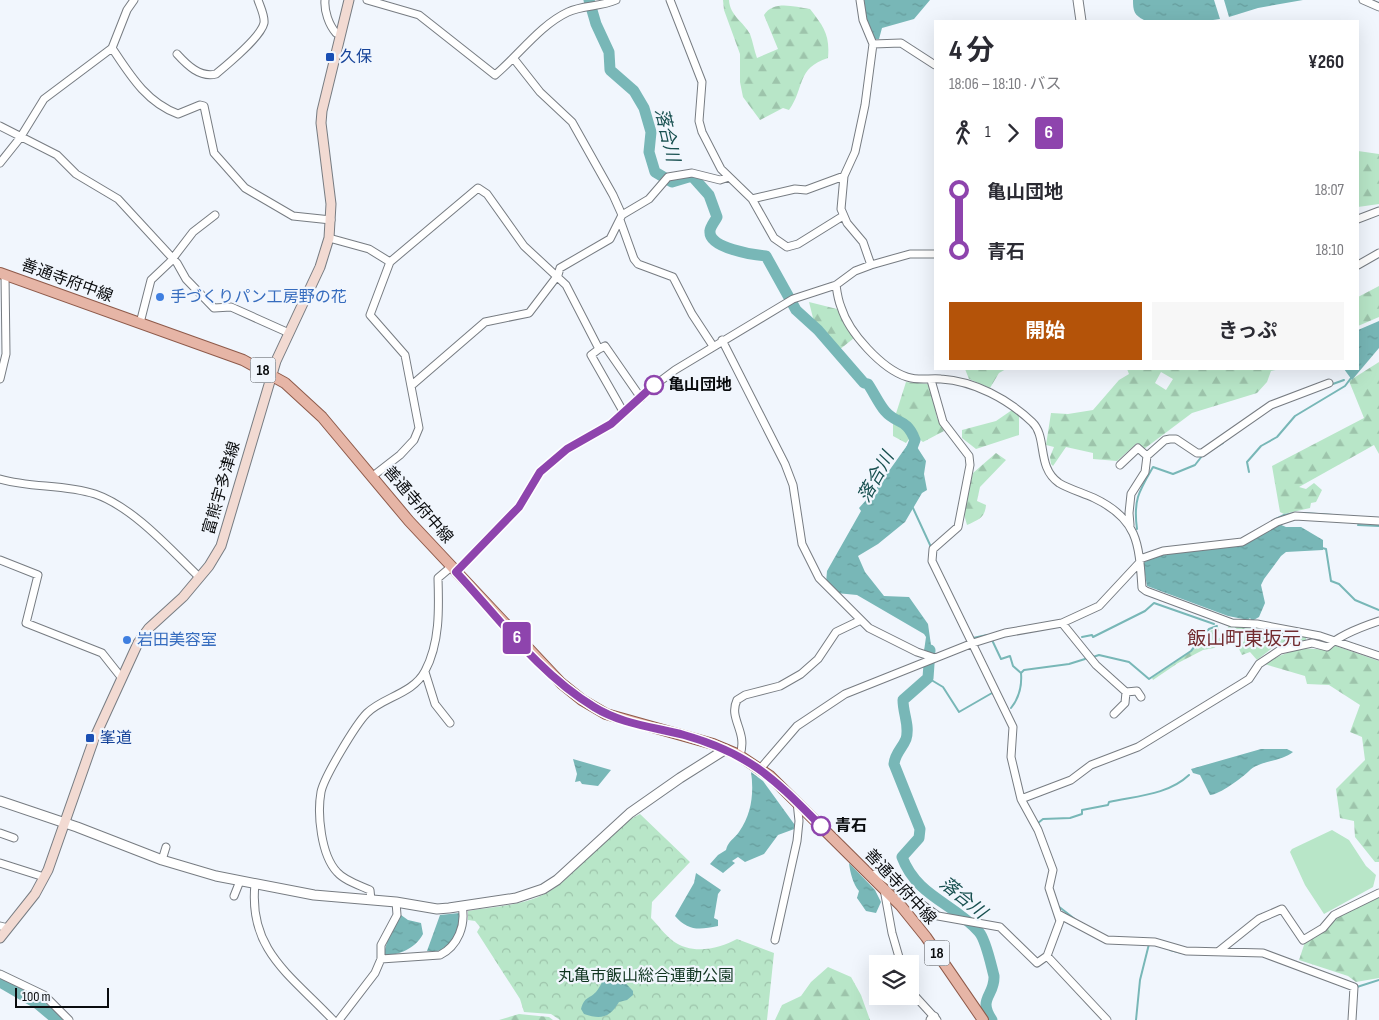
<!DOCTYPE html>
<html lang="ja">
<head>
<meta charset="utf-8">
<style>
  :root { --surface:#fff; --page:#f7f7f7; --text:#2b2b33; --muted:#7c7c81; --accent:#b45309 }
  body { margin:0; font-family:"Sofia Sans Condensed","Noto Sans JP",sans-serif; background:var(--page); color:var(--text); height:100vh; display:flex; flex-direction:column; font-size:19px; white-space:nowrap }
  * { box-sizing:border-box; margin:0 }
  p { font-size:16px; color:var(--muted) }
  .icon { flex:none; width:28px; height:28px; fill:none; stroke:currentColor; stroke-width:2; stroke-linecap:round; stroke-linejoin:round }
  .map { position:relative; flex:1; overflow:hidden }
  .sheet { position:absolute; left:934px; top:20px; width:425px; height:350px; display:flex; flex-direction:column; background:var(--surface); border-radius:0px; box-shadow:0 5px 20px #0002 }
  .sheet>* { flex:none }
  .badge { padding:0 10px; border-radius:4px; font-size:18px; line-height:32px }
  .buttons { position:absolute; left:869px; top:955px; display:grid; gap:10px }
  .buttons a { display:grid; place-items:center; width:50px; height:50px; border-radius:0px; background:var(--surface); box-shadow:0 5px 20px #0002; font-size:25px }
  .scale { position:absolute; left:15px; bottom:12px; width:94px; box-sizing:border-box; padding-left:5px; border:2px solid #0a0c0e; border-top:0; font-size:14px; line-height:18px; white-space:nowrap; color:#0a0c0e; -webkit-text-stroke:4px #f1f6fd; paint-order:stroke }
  .map>.badge { position:absolute; translate:-50% -50%; box-shadow:0 0 0 2px #fff }
  .legs { display:flex; align-items:center; gap:8px; height:55px; padding:0 15px; font-size:16px }
  .legs p { margin-inline-start:auto }
  .head { display:flex; align-items:center; justify-content:space-between; height:85px; padding:0 15px }
  h1 { font-size:28px; font-weight:700; line-height:38px }
  .button { display:flex; gap:10px; margin-top:auto; padding:10px 15px }
  .button a { flex:1; height:58px; border-radius:0px; background:var(--accent); color:#fff; font-size:20px; font-weight:700; line-height:58px; text-align:center }
  .button a+a { background:var(--page); color:var(--text) }
  ul { padding:0 15px; list-style:none }
  li { display:flex; align-items:center; gap:18px; height:60px; font-size:19px }
  li i { display:grid; place-items:center; width:8px; height:100%; margin:0 6px; background:currentColor }
  li i::after { content:''; width:12px; height:12px; margin:-6px; border:4px solid; border-radius:50%; background:var(--surface) }
  li p { margin-inline-start:auto }
  li:first-child i { background:linear-gradient(#0000 50%,currentColor 0) }
  li:last-child i { background:linear-gradient(currentColor 50%,#0000 0) }
  .map>svg:first-child { display:block }
  .green { fill:#b8e6c8 }
  .forest { fill:url(#forest-firs); fill-rule:evenodd }
  .park { fill:url(#park-crowns) }
  .water { fill:url(#water-ripples) }
  .lines { fill:none; stroke-linecap:round; stroke-linejoin:round }
  .stream { stroke:#78b7b7; stroke-width:2 }
  .river { stroke:#78b7b7; stroke-width:11 }
  .minor-casing { stroke:#777c82; stroke-width:9 }
  .tertiary-casing { stroke:#777c82; stroke-width:11 }
  .secondary-casing { stroke:#777c82; stroke-width:11 }
  .primary-casing { stroke:#8e5a4a; stroke-width:12 }
  .minor { stroke:#fff; stroke-width:7 }
  .tertiary { stroke:#fff; stroke-width:9 }
  .secondary { stroke:#f2dad2; stroke-width:9 }
  .primary { stroke:#e6b5a6; stroke-width:10 }
  .line-1-casing { stroke:#fff; stroke-width:11 }
  .line-1 { stroke:#8e44ad; stroke-width:8 }
  .transit-dot { fill:#1a4fb4; stroke:#f1f6fd; stroke-width:2 }
  .shop-dot { fill:#3f7fe0; stroke:#f1f6fd; stroke-width:2 }
  .stop-1-dot { fill:#fff; stroke:#8e44ad; stroke-width:2.5 }
  .labels { text-anchor:middle; dominant-baseline:central; stroke-width:4.5; stroke-linejoin:round; paint-order:stroke }
  .shield { fill:#f1f6fd; stroke:#4f5256; stroke-width:1 }
  .shield-label { font-size:15px; font-weight:bold; fill:#0a0c0e }
  .transit-label { font-size:16px; fill:#164399; stroke:#f1f6fd; text-anchor:start }
  .street-label { font-size:16px; fill:#0a0c0e; stroke:#f1f6fd }
  .shop-label { font-size:16px; fill:#366cbe; stroke:#f1f6fd; text-anchor:start }
  .stop-label { font-size:16px; font-weight:bold; fill:#0a0c0e; stroke:#f1f6fd; text-anchor:start }
  .park-label { font-size:16px; fill:#113621; stroke:#f1f6fd }
  .water-label { font-size:18px; font-style:italic; fill:#185050; stroke:#f1f6fd }
  .quarter-label { font-size:19px; fill:#722c30; stroke:#f1f6fd }
</style>
</head>
<body>
<div class="map">
<svg width="1379" height="1020" viewBox="0 0 1379 1020">
  <defs>
    <pattern id="forest-firs" width="22" height="20" patternUnits="userSpaceOnUse" patternTransform="scale(1.25)"><rect width="22" height="20" fill="#b8e6c8"/><path d="M5 1l3.5 6h-7zM16 11l3.5 6h-7z" fill="#9dc4ab"/></pattern>
    <pattern id="park-crowns" width="20" height="18" patternUnits="userSpaceOnUse" patternTransform="scale(1.25)"><rect width="20" height="18" fill="#b8e6c8"/><path d="M2 6a3 3 0 1 1 6 0M12 15a3 3 0 1 1 6 0" fill="none" stroke="#9dc4ab"/></pattern>
    <pattern id="water-ripples" width="26" height="14" patternUnits="userSpaceOnUse" patternTransform="scale(1.25)"><rect width="26" height="14" fill="#78b7b7"/><path d="M2 4q2-2 4 0t4 0M15 11q2-2 4 0t4 0" fill="none" stroke="#669c9c"/></pattern>
  </defs>
  <rect width="100%" height="100%" fill="#f1f6fd"/>
  <!-- green -->
  <path class="green" d="M 1332,830 L 1349,840 L 1366,866 L 1376,875 L 1373,887 L 1324,914 L 1305,885 L 1290,852 L 1292,849 Z"/>
  <!-- forest -->
  <path class="forest" d="M 723,0 L 729,0 C 730,16 743,21 750,34 C 753,42 754,50 757,58 L 778,49 L 764,15 C 774,0 794,7 810,9 C 824,27 830,35 828,58 C 796,68 805,88 789,110 L 783,108 L 760,120 L 743,97 L 740,82 L 740,54 L 724,10 Z
    M 1358,151 L 1379,154 L 1379,204 L 1358,207 Z
    M 1379,286 L 1379,317 L 1358,326 L 1358,297 Z
    M 809,302 L 837,309 L 854,338 L 839,350 L 814,322 Z
    M 1379,362 L 1379,454 L 1374,445 L 1299,487 L 1306,489 L 1314,483 L 1322,490 L 1316,502 L 1311,503 L 1310,508 L 1284,514 L 1280,512 L 1272,466 L 1364,418 L 1349,381 Z
    M 965,369 L 1006,369 L 999,373 L 990,388 L 969,379 Z
    M 1127,369 L 1280,369 L 1271,371 L 1267,382 L 1257,393 L 1192,413 L 1144,449 L 1137,443 L 1117,461 L 1093,459 L 1093,453 L 1066,447 L 1053,466 L 1051,464 L 1050,457 L 1054,447 L 1046,445 L 1051,413 L 1068,414 L 1093,410 L 1119,380 L 1129,374 ZM 1161,372 L 1173,379 L 1166,390 L 1155,383 Z
    M 906,382 L 930,384 L 937,418 L 944,431 L 923,442 L 919,439 L 909,439 L 906,443 L 893,436 L 893,423 Z
    M 1012,410 L 1019,416 L 1019,435 L 976,449 L 962,438 L 962,430 L 996,421 Z
    M 996,453 L 1006,460 L 980,487 L 977,501 L 986,505 C 985,518 978,520 967,525 L 963,511 L 973,473 Z
    M 1229,625 L 1262,628 L 1306,636 L 1306,640 L 1275,646 L 1257,660 L 1250,652 L 1242,655 L 1239,649 L 1244,641 L 1245,632 L 1241,629 L 1214,648 L 1203,650 L 1178,663 L 1153,680 L 1152,678 L 1196,648 L 1210,631 L 1218,627 L 1219,630 L 1210,644 L 1224,635 Z
    M 1333,645 L 1379,661 L 1379,862 L 1375,862 L 1355,837 L 1354,821 L 1340,818 L 1336,789 L 1365,760 L 1362,737 L 1350,732 L 1360,705 L 1329,685 L 1307,684 L 1305,676 L 1264,664 C 1284,652 1305,645 1328,651 Z
    M 1379,895 L 1379,978 L 1356,982 L 1348,976 L 1299,960 L 1305,942 L 1336,917 Z
    M 828,967 L 851,977 L 861,995 L 870,1020 L 775,1020 L 782,1005 L 801,996 L 811,982 Z
    M 519,1014 L 549,1017 L 553,1020 L 499,1020 Z"/>
  <!-- park -->
  <path class="park" d="M 640,814 L 690,862 L 652,902 L 651,918 C 658,925 665,935 673,941 C 692,955 719,949 737,939 L 774,953 L 767,1020 L 560,1020 L 551,1014 L 524,1012 L 520,999 L 477,932 L 480,927 L 475,921 L 468,920 L 468,911 C 496,906 528,906 553,889 C 584,868 605,831 640,814 Z"/>
  <!-- water -->
  <path class="water" d="M 864,0 L 930,0 L 914,19 L 882,28 L 879,39 L 875,39 L 866,17 Z
    M 1133,0 L 1214,0 L 1220,19 L 1206,21 L 1144,20 C 1134,15 1133,11 1133,0 Z
    M 1224,0 L 1303,0 L 1258,8 L 1229,17 Z
    M 1379,321 L 1379,348 L 1352,380 L 1344,369 L 1358,369 L 1358,330 Z
    M 911,440 L 917,441 L 917,447 L 926,461 L 924,474 L 927,490 L 922,493 L 905,522 L 878,544 L 858,556 L 865,572 L 884,596 L 909,597 L 928,624 L 932,652 L 924,651 L 926,637 L 924,634 L 857,595 L 836,593 L 826,583 L 827,571 L 861,511 L 859,508 L 876,489 Z
    M 1279,524 L 1286,527 L 1301,527 L 1323,540 L 1323,550 L 1286,552 L 1281,556 L 1264,579 L 1261,585 L 1265,603 L 1259,617 L 1252,621 L 1250,618 L 1248,620 L 1228,616 L 1147,586 L 1143,563 L 1160,554 L 1241,545 Z
    M 1261,749 L 1287,749 L 1293,752 C 1281,762 1260,760 1249,771 C 1243,777 1219,795 1210,795 L 1200,775 L 1193,773 L 1191,769 Z
    M 573,759 L 611,770 L 598,786 L 582,784 L 580,781 L 575,782 L 577,774 Z
    M 751,772 L 763,781 L 797,828 L 778,835 L 764,854 L 745,862 L 738,857 L 732,861 L 735,863 L 723,873 L 710,864 L 718,855 L 726,850 C 728,841 734,839 739,832 C 752,814 754,792 751,772 Z
    M 849,863 L 875,890 L 881,902 L 876,913 L 866,911 L 857,898 L 859,891 C 853,884 850,872 849,863 Z
    M 696,873 L 721,890 L 718,894 L 714,918 L 718,920 L 718,926 C 699,930 688,931 675,916 L 694,883 Z
    M 459,913 C 463,923 453,943 443,949 C 439,952 432,951 427,951 L 440,915 Z
    M 401,915 L 408,920 L 421,923 L 423,934 C 415,949 399,955 383,956 L 390,932 Z
    M 612,969 L 633,991 L 633,995 L 627,1000 L 619,1002 C 610,1017 602,1020 584,1014 L 581,1009 C 585,996 588,1000 596,992 C 602,985 604,975 612,969 Z"/>
  <g class="lines">
    <!-- stream -->
    <path class="stream" d="M 1330,385 L 1344,380
      M 1249,472 L 1247,462 L 1261,446 L 1277,437 L 1295,416 L 1345,386 L 1351,378
      M 913,508 L 931,547
      M 1303,513 L 1333,515
      M 1276,519 L 1284,515 L 1295,513
      M 1358,525 L 1379,526
      M 1137,529 C 1133,500 1139,491 1153,467 L 1173,474 L 1195,465 L 1202,456 L 1223,443
      M 1322,548 L 1326,549 L 1331,581 L 1339,584 L 1355,600 L 1379,610
      M 1082,637 L 1092,635 L 1093,637 L 1145,611 L 1154,603 L 1214,624
      M 973,638 L 987,635
      M 992,640 L 1001,659 L 1010,656 L 1013,666 L 1021,673
      M 1093,657 L 1099,655 L 1129,662 L 1149,679 L 1191,651 L 1209,629 L 1217,626
      M 928,678 L 943,687 L 959,712 L 992,693 L 995,695
      M 1011,708 C 1019,698 1022,685 1021,673 L 1024,670 L 1069,664 L 1085,659
      M 1038,823 L 1043,819 L 1070,818 L 1082,814 L 1082,810 L 1108,805 L 1109,802 C 1136,796 1168,795 1189,775
      M 1058,906 L 1076,920
      M 1170,950 L 1182,953
      M 1357,987 L 1379,980
      M 1136,1020 L 1140,980 L 1149,944"/>
    <!-- river -->
    <path class="river" d="M 589,0 L 596,24 L 609,52 L 610,70 L 634,91 L 644,108 L 651,132 L 649,152 L 655,172 L 672,182 L 692,176 L 709,195 L 717,217 C 715,221 710,227 710,231 C 708,248 754,255 766,256 L 796,310 L 818,330 L 864,383 L 868,384 C 874,393 879,404 885,411 C 897,425 906,417 915,440 L 910,453
      M 930,650 L 928,678 L 903,700 C 903,714 910,726 906,739 C 902,749 895,753 894,764 L 920,829 L 919,838 L 902,857 C 917,897 954,903 979,932 C 986,940 991,965 994,976 C 995,996 977,998 992,1020
      M 0,982 L 38,1004 L 57,1020"/>
    <!-- minor casing -->
    <g class="minor-casing">
      <path id="minor" d="M 325,0 C 324,11 329,25 336,33 L 341,33
        M 367,0 L 419,15 L 495,75 C 519,55 540,25 568,12 C 583,5 600,7 616,0
        M 670,0 L 702,82 L 699,121 L 702,132 L 721,169 L 752,199 L 774,238 L 787,247 L 798,244 L 843,216
        M 860,0 L 863,20 L 873,44 L 865,105 L 855,152 L 844,176 L 841,209 L 847,223 L 863,242 L 871,265
        M 1363,0 L 1379,7
        M 873,44 L 901,43 L 935,65
        M 112,48 C 130,75 146,102 178,114 L 200,105 L 204,106 L 214,153 L 245,188 L 293,216 L 331,220
        M 177,54 C 187,65 200,78 216,74 C 228,64 261,37 264,23 C 265,16 260,6 258,0
        M 514,59 L 540,92 L 572,122 L 613,195 L 622,215
        M 0,126 L 57,155 L 76,174 L 118,199 L 177,263 L 186,279 L 214,308 L 231,307 L 289,333
        M 0,163 L 20,138 L 44,99 L 112,48 L 127,10 L 134,0
        M 752,199 L 795,189 L 806,190 L 844,176
        M 1358,219 L 1379,211
        M 620,220 L 634,259 L 638,264 L 673,277 L 692,314 L 713,346
        M 329,238 L 369,249 L 390,262
        M 1358,265 L 1379,253
        M 836,285 C 837,292 838,300 841,307 C 849,333 882,369 907,377 C 919,381 929,378 941,379 C 974,381 1008,399 1032,422 C 1048,437 1036,467 1059,483 C 1069,489 1083,493 1094,498 C 1138,519 1139,543 1142,588 L 1146,591 L 1232,623 L 1257,624 L 1320,636 L 1379,656
        M 140,323 L 151,280 L 170,262 L 193,232 L 215,215
        M 722,340 L 785,464 L 793,485 L 802,544 L 819,578 L 869,628 L 917,652 L 935,658
        M 599,349 L 605,346 L 641,398
        M 0,379 L 6,354 L 5,275
        M 412,385 L 485,322 L 529,313 L 558,275 L 560,268 L 610,239 L 622,215 L 649,199 L 668,177 L 692,173 L 720,180 L 729,177
        M 1120,465 L 1138,448 L 1147,456
        M 373,476 L 400,455 L 414,440 L 419,428 L 405,355 L 370,315 L 390,262 L 478,188 L 487,194 L 524,246 L 566,285 L 599,349 L 591,355 L 624,413
        M 0,479 C 31,488 64,484 95,494 C 133,507 170,549 199,577
        M 1130,525 L 1129,513 L 1131,494 L 1145,472 L 1147,456 L 1165,440 L 1170,439 L 1176,439 L 1197,453 L 1202,453 L 1271,405 L 1329,383
        M 1140,559 L 1163,551 L 1242,542 L 1277,522 L 1295,516 L 1379,521
        M 0,560 L 38,575 L 26,623 L 102,653 L 121,677
        M 456,572 L 519,507 L 540,472 L 567,449 L 611,424 L 655,385 L 675,370 L 793,299 L 836,285 L 855,271 L 871,265 L 910,254 L 935,254
        M 1062,623 L 1096,665 L 1126,692 L 1137,691 L 1141,697
        M 425,672 L 435,704 L 450,723
        M 1114,714 L 1125,703 L 1126,692
        M 740,755 C 748,731 728,719 737,700 L 745,695 L 780,686 L 801,674 L 818,659 L 836,632 L 859,621
        M 760,769 L 797,726 L 845,694 L 973,643 L 1005,633 L 1062,623 L 1099,606 L 1140,562
        M 1021,799 L 1071,780 L 1091,765 L 1138,747 L 1241,684 L 1249,679 L 1259,664 L 1280,650 L 1312,643 L 1327,647 C 1338,636 1364,626 1379,621
        M 0,833 L 14,838
        M 162,860 L 166,847
        M 0,863 L 44,877
        M 871,875 L 878,873 L 938,916 L 1000,927 L 1037,963 L 1047,956 L 1060,921 L 1049,888 L 1053,870 L 1038,830 L 1021,799 L 1011,757 L 1013,727 L 932,561 L 933,549 L 958,527 L 970,465 L 969,456 L 943,422 L 931,380
        M 255,884 C 248,951 292,976 333,1020
        M 884,889 L 892,933 L 901,964
        M 234,896 L 240,881
        M 371,900 L 370,890 C 359,885 345,881 337,872 C 321,855 317,814 321,792 C 324,777 356,724 367,713 C 383,697 413,694 425,671 C 440,643 439,609 438,578 L 451,567
        M 1060,915 L 1107,940 L 1155,942 L 1186,951 L 1263,953 L 1354,987 L 1352,1020
        M 0,926 L 8,928
        M 775,940 L 797,841 L 799,821 L 797,802
        M 1219,951 L 1259,919 L 1282,909 L 1303,940 L 1323,928 L 1334,915 L 1379,893
        M 1047,956 L 1107,1020
        M 381,959 L 440,955 C 458,946 466,925 462,906
        M 0,974 L 44,995 L 69,1020
        M 910,987 L 915,996 L 937,1020
        M 339,1020 L 375,973 L 381,959 L 381,945 L 397,915 L 396,902"/>
    </g>
    <!-- tertiary casing -->
    <g class="tertiary-casing">
      <path id="tertiary" d="M 1078,0 L 1081,21
        M 0,801 L 77,827 L 162,860 L 216,876 L 314,895 L 396,902 L 437,909 L 449,908 L 516,898 L 543,889 L 557,880 L 630,813 L 680,778 L 726,749
        M 931,1020 L 934,1017"/>
    </g>
    <!-- secondary casing -->
    <g class="secondary-casing">
      <path id="secondary" d="M 0,938 L 35,894 L 48,870 L 94,739 L 138,643 L 149,628 L 183,597 L 209,566 L 221,546 L 276,361 L 320,267 L 329,238 L 331,204 L 321,123 L 322,111 L 349,0"/>
    </g>
    <!-- primary casing -->
    <g class="primary-casing">
      <path id="primary" d="M 0,273 L 243,360 L 285,383 L 322,417 L 409,521 L 561,683 L 582,700 L 606,714 L 713,744 L 737,754 L 770,776 L 901,906 L 926,937 L 983,1020"/>
    </g>
    <!-- minor -->
    <use href="#minor" class="minor"/>
    <!-- tertiary -->
    <use href="#tertiary" class="tertiary"/>
    <!-- secondary -->
    <use href="#secondary" class="secondary"/>
    <!-- primary -->
    <use href="#primary" class="primary"/>
  </g>
  <g class="lines">
    <!-- line-1 casing -->
    <g class="line-1-casing">
      <path id="line-1" d="M 654,385 L 611,424 L 567,449 L 540,472 L 519,507 L 456,572 C 499,618 539,674 594,707 C 621,724 654,727 684,735 C 751,754 774,779 821,826"/>
    </g>
    <!-- line-1 -->
    <use href="#line-1" class="line-1"/>
  </g>
  <!-- markers -->
  <g class="transit-dot">
    <rect x="325" y="52" width="10" height="10" rx="2.5"/>
    <rect x="85" y="733" width="10" height="10" rx="2.5"/>
  </g>
  <g class="shop-dot">
    <circle cx="160" cy="297" r="5"/>
    <circle cx="127" cy="640" r="5"/>
  </g>
  <g class="stop-1-dot">
    <circle cx="654" cy="385" r="9"/>
    <circle cx="821" cy="826" r="9"/>
  </g>
  <g class="labels">
    <!-- shield labels -->
    <g class="shield">
      <rect x="250.5" y="357.5" width="25" height="25" rx="4"/>
      <rect x="924.5" y="940.5" width="25" height="25" rx="4"/>
    </g>
    <g class="shield-label">
      <text x="263" y="370">18</text>
      <text x="937" y="953">18</text>
    </g>
    <!-- transit labels -->
    <g class="transit-label">
      <text x="340" y="57">久保</text>
      <text x="100" y="738">峯道</text>
    </g>
    <!-- street labels -->
    <g class="street-label">
      <text transform="translate(67 281) rotate(20)">善通寺府中線</text>
      <text transform="translate(222 488) rotate(-74)">富熊宇多津線</text>
      <text transform="translate(418 505) rotate(49)">善通寺府中線</text>
      <text transform="translate(900 887) rotate(47)">善通寺府中線</text>
    </g>
    <!-- shop labels -->
    <g class="shop-label">
      <text x="170" y="297">手づくりパン工房野の花</text>
      <text x="137" y="640">岩田美容室</text>
    </g>
    <!-- stop labels -->
    <g class="stop-label">
      <text x="668" y="385">亀山団地</text>
      <text x="835" y="826">青石</text>
    </g>
    <!-- park labels -->
    <g class="park-label">
      <text x="646" y="976">丸亀市飯山総合運動公園</text>
    </g>
    <!-- water labels -->
    <g class="water-label">
      <text transform="translate(667 135) rotate(77)">落合川</text>
      <text transform="translate(876 477) rotate(-61)">落合川</text>
      <text transform="translate(963 898) rotate(39)">落合川</text>
    </g>
    <!-- quarter labels -->
    <g class="quarter-label">
      <text x="1244" y="639">飯山町東坂元</text>
    </g>
  </g>
</svg>
<div class="buttons">
<a><svg class="icon" aria-label="layers" viewBox="0 0 24 24"><path d="M12 4l9 5-9 5-9-5zM3 14l9 5 9-5"/></svg></a>
</div>
<div class="scale">100 m</div>
<b class="badge" style="left:517px;top:638px;background:#8e44ad;color:#fff">6</b>
<section class="sheet">
<div class="head"><div><h1>4 分</h1><p>18:06 – 18:10 · バス</p></div><b>¥260</b></div>
<div class="legs"><svg class="icon" aria-label="walk" viewBox="0 0 24 24"><circle cx="13" cy="4" r="2"/><path d="M13 8l-2 6 4 7M11 14l-3 7M7 12l3-4h3l4 4"/></svg>1<svg class="icon" aria-label="forward" viewBox="0 0 24 24"><path d="M9 5l7 7-7 7"/></svg><b class="badge" style="background:#8e44ad;color:#fff">6</b></div>
<ul>
<li><i style="color:#8e44ad"></i><b>亀山団地</b><p>18:07</p></li>
<li><i style="color:#8e44ad"></i><b>青石</b><p>18:10</p></li>
</ul>
<div class="button"><a>開始</a><a>きっぷ</a></div>
</section>
</div>
</body>
</html>
